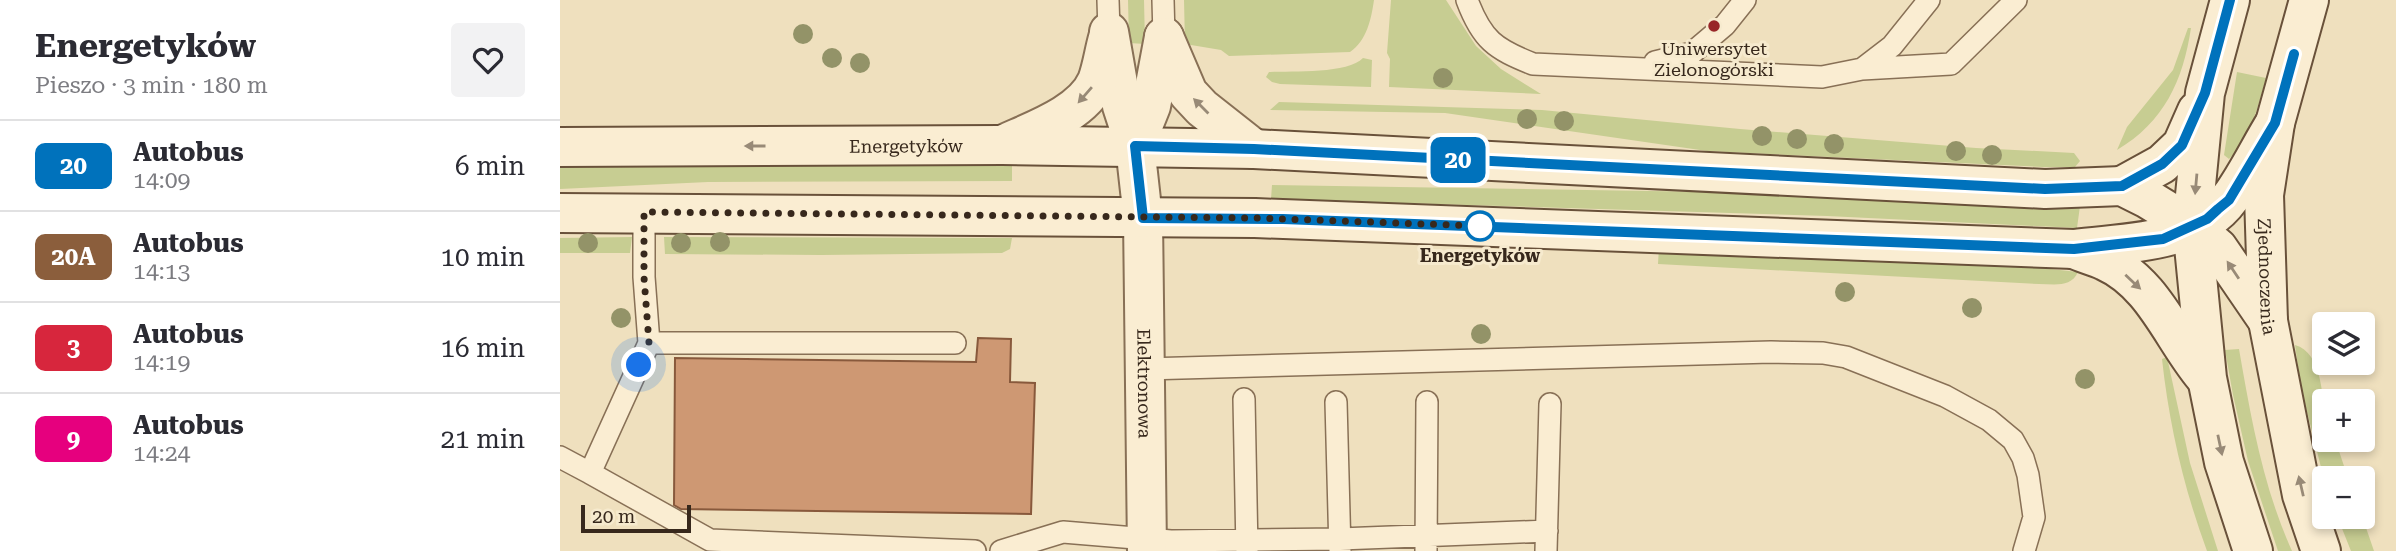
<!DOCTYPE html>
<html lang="pl">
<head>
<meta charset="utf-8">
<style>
  :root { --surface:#fff; --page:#f2f2f3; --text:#2b2b33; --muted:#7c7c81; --line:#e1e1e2 }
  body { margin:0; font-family:"Roboto Serif",serif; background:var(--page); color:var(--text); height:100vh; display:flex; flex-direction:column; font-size:26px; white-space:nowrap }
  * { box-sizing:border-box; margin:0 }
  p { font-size:23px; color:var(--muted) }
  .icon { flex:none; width:38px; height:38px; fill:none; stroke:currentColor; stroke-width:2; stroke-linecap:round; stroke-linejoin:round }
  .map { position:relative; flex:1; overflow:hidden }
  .panel { display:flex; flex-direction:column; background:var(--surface); width:560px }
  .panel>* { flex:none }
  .badge { padding:0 14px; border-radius:10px; font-size:24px; line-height:46px }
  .fabs { position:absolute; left:1752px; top:312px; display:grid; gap:14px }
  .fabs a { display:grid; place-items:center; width:63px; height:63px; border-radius:7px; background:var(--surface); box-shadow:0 4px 10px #0003; font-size:35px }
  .scale { position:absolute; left:21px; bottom:18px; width:110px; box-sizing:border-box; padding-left:7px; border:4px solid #37281c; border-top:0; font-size:19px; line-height:24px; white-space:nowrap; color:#37281c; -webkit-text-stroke:5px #f6eace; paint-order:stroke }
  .you { position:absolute; width:35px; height:35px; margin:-18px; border:5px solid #fff; border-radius:50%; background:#1a73e8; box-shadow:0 0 0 10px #1a73e833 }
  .map>.badge { position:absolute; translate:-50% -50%; box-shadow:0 0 0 4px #fff }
  .round { display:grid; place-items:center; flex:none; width:74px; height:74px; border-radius:7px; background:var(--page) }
  .summary { display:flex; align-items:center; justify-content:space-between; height:119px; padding:0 35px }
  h1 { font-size:33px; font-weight:700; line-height:52px }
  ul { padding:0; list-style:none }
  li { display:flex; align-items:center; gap:21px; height:91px; padding:0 35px; border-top:2px solid var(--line) }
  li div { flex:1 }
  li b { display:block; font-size:26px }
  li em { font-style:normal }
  li .badge { min-width:77px; font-weight:700; text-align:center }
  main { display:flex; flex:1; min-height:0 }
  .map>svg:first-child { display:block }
  .green { fill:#c7cd92 }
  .building { fill:#ce9873; stroke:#88593c; stroke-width:2 }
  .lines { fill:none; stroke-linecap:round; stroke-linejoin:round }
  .service-casing { stroke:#887056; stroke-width:24 }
  .minor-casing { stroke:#887056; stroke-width:42 }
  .secondary-casing { stroke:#69513a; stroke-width:42 }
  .service { stroke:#faedd2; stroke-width:21 }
  .minor { stroke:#faedd2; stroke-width:38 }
  .secondary { stroke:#faedd2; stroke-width:38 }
  .tree { fill:#939368 }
  .oneway { fill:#988a77 }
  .line-casing { stroke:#fff; stroke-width:16 }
  .line { stroke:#0072bc; stroke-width:10 }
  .walk { stroke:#37281c; stroke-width:7; stroke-dasharray:0 12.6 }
  .poi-dot { fill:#982527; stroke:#f6eace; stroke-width:2.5 }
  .stop-dot { fill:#fff; stroke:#0072bc; stroke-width:3.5 }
  .labels { text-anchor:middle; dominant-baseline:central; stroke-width:6; stroke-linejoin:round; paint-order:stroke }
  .poi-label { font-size:18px; fill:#37281c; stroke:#f6eace }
  .street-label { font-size:18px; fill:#37281c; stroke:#f6eace }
  .stop-label { font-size:18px; font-weight:bold; fill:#37281c; stroke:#f6eace }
</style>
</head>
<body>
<main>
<section class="panel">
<div class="summary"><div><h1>Energetyków</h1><p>Pieszo · 3 min · 180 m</p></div><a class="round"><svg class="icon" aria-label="heart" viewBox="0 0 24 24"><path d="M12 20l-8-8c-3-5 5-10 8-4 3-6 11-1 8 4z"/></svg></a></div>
<ul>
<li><span class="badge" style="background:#0072bc;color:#fff">20</span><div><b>Autobus</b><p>14:09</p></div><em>6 min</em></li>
<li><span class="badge" style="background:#8b5e3c;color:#fff">20A</span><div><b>Autobus</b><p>14:13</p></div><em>10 min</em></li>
<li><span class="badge" style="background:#d7263d;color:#fff">3</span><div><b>Autobus</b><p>14:19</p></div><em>16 min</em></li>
<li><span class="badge" style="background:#e6007e;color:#fff">9</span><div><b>Autobus</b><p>14:24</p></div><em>21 min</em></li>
</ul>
</section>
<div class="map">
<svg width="1836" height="551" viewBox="0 0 1836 551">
  <rect width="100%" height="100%" fill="#efe0be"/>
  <!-- green -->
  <path class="green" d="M 568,0 L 584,0 L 585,44 L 569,43 Z
    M 624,0 L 814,0 C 811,20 807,40 790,52 L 669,56 L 661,50 L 625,44 Z
    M 831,0 L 886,0 L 916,46 L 941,69 L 981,94 L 829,87 L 830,59 L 827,53 Z
    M 1628,28 L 1631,28 C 1623,81 1604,122 1557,150 L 1567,127 L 1613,70 Z
    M 803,58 L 812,60 L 811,87 L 720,84 L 712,82 L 706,77 L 709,72 C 732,71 788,74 803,58 Z
    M 1677,72 L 1706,78 C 1698,106 1691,138 1669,159 L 1664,155 Z
    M 719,102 L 982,110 L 1180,129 L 1416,148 L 1514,153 L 1520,161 L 1515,167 L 1483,167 L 1147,151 L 885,113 L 710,110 Z
    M 0,166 L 452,166 L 452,181 L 148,182 L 0,189 Z
    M 712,185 L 1216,193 L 1520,206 L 1517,228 L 1267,216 L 711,199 Z
    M 72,237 L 70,253 L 0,253 L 0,238 Z
    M 104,237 L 452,238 L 450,249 L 442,253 L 261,255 L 105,254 Z
    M 1099,247 L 1463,266 L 1518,272 C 1511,288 1494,284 1479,284 L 1098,264 Z
    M 1735,345 C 1766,353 1764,413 1764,439 L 1775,439 L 1788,478 L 1764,479 L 1741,388 Z
    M 1679,349 C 1691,418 1703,487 1732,551 L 1718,551 L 1688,461 L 1673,395 L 1665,350 Z
    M 1607,357 L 1630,463 L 1658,551 L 1647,551 C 1624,489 1609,424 1602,359 Z
    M 1777,516 L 1802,516 L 1814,551 L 1791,551 Z"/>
  <!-- building -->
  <path class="building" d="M 418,338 L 451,339 L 450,382 L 475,383 L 471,514 L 121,509 L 114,505 L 115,358 L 416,362 Z"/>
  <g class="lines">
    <!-- service casing -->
    <g class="service-casing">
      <path id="service" d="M 548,0 L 549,32
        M 603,0 L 604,37
        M 907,0 C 922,40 935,49 973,64 L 1262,77 L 1302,69 L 1332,46 L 1369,0
        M 1095,62 L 1132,53 L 1165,25 L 1185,0
        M 1302,69 L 1391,64 L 1456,0
        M 84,212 L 84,277 L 89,343 L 395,343
        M 89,343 L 30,473 L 150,540 L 415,551
        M 585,369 L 1211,352 L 1263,353 L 1286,357 L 1385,396 L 1429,420 L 1453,440 L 1463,458 L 1468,475 L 1474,517 L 1464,551
        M 684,399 L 687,551
        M 776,402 L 780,551
        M 0,457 L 30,473
        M 441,551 L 503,532 L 611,541 L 780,539 L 987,531
        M 866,551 L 867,402
        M 986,551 L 990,404"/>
    </g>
    <!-- minor casing -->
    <g class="minor-casing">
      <g id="minor">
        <path id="s1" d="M 549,32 L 562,106 L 575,146 L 583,218 L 587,551"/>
        <path d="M 604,37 L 628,93 L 642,108 L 694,149"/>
        <path d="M 442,145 C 472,131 523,114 537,81 C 542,68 544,52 548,38"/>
        <path d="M 575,146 L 591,106 L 604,37"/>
      </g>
    </g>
    <!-- secondary casing -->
    <g class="secondary-casing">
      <g id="secondary">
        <path d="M 1670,0 L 1645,93 L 1632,226 L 1647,378 L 1664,462 L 1693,551"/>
        <path id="s2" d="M 1749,0 L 1715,123 L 1704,195 L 1708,321 L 1742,495 L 1761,551"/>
        <path id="s3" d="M 0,147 L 442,145 L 694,149 L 1485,189 L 1562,186 L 1588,199 L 1632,226 L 1658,248 L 1708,321"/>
        <path d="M 1562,186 L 1602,164 L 1622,145 L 1637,111"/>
        <path d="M 0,213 L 695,218 L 1514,249 C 1565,242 1636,245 1670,198 C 1687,175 1700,147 1715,123"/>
        <path d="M 1514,249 C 1524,254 1535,256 1545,261 C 1594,283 1612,338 1644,376"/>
      </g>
    </g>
    <!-- service -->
    <use href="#service" class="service"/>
    <!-- minor -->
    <use href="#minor" class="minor"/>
    <!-- secondary -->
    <use href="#secondary" class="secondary"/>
  </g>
  <!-- trees -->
  <g class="tree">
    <circle cx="243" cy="34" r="10"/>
    <circle cx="272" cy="58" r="10"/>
    <circle cx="300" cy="63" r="10"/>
    <circle cx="883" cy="78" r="10"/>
    <circle cx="967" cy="119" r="10"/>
    <circle cx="1004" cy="121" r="10"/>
    <circle cx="1202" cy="136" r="10"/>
    <circle cx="1237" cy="139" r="10"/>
    <circle cx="1274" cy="144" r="10"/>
    <circle cx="1396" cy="151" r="10"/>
    <circle cx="1432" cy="155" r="10"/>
    <circle cx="160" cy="242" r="10"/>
    <circle cx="28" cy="243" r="10"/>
    <circle cx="121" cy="243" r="10"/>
    <circle cx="1285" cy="292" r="10"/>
    <circle cx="1412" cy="308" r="10"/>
    <circle cx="61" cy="318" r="10"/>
    <circle cx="921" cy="334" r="10"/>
    <circle cx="1525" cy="379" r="10"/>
  </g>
  <!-- one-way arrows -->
  <defs><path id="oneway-solid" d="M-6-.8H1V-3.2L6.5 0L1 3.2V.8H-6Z" transform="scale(1.75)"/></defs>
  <g class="oneway">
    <use href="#oneway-solid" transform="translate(525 95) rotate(131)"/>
    <use href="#oneway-solid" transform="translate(641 106) rotate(-135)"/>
    <use href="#oneway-solid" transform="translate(195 146) rotate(180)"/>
    <use href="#oneway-solid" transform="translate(1636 184) rotate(95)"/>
    <use href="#oneway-solid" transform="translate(1673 270) rotate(-124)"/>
    <use href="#oneway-solid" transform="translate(1573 282) rotate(43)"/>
    <use href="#oneway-solid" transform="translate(1660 445) rotate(78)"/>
    <use href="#oneway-solid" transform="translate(1741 486) rotate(-103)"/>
  </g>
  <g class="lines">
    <!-- line casing -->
    <g class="line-casing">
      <path id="line" d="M 1670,0 L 1645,93 L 1622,145 L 1602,164 L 1562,186 L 1485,189 L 694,149 L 575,146 L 583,218 L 723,219 L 1514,249 L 1603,239 L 1647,219 L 1658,209 L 1669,200 L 1715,123 L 1734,54"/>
    </g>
    <!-- line -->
    <use href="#line" class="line"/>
    <!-- walk -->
    <path class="walk" d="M 79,365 L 89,343 L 84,277 L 84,212 L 695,218 L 920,226"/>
  </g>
  <!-- markers -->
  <circle class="poi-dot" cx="1154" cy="26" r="7"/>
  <circle class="stop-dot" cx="920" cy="226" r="14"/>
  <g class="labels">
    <!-- poi labels -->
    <g class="poi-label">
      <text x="1154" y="48">Uniwersytet<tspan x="1154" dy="21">Zielonogórski</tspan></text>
    </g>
    <!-- street labels -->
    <g class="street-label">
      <text stroke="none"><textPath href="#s3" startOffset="346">Energetyków</textPath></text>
      <text stroke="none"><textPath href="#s2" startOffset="282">Zjednoczenia</textPath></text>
      <text stroke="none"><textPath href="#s1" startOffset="355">Elektronowa</textPath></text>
    </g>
    <!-- stop labels -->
    <g class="stop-label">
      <text x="920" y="255">Energetyków</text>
    </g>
  </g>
</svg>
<div class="fabs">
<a><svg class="icon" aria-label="layers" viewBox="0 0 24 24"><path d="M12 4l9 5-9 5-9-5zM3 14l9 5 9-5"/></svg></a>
<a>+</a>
<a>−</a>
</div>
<div class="scale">20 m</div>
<div class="you" style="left:79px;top:365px"></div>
<b class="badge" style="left:898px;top:160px;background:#0072bc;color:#fff">20</b>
</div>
</main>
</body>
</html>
